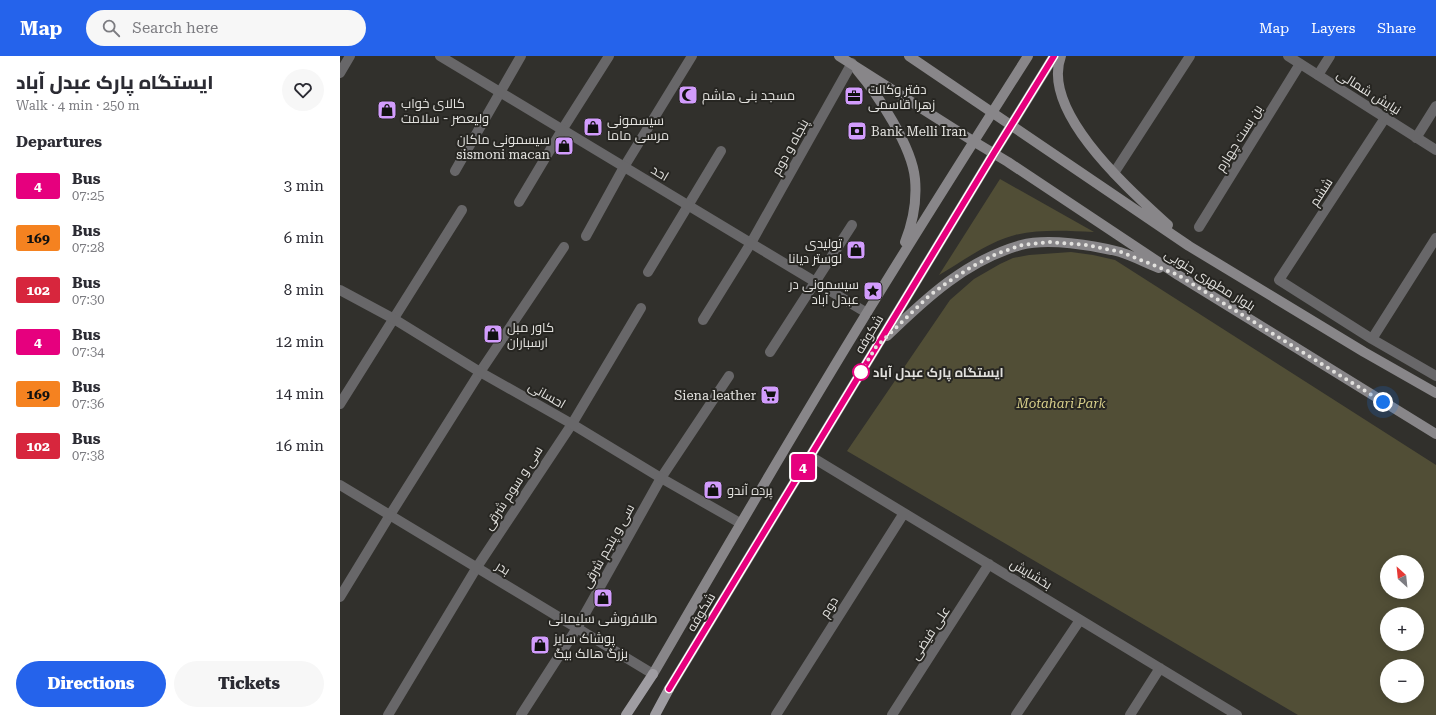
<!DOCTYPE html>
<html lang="en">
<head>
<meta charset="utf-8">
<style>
  :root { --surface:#fff; --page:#f7f7f7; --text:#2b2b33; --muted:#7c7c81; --accent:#2563eb }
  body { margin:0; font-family:"Roboto Serif",Cairo,serif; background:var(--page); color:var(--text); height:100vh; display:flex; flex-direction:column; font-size:15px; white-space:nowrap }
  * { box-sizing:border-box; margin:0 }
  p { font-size:13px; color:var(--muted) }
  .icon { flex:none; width:22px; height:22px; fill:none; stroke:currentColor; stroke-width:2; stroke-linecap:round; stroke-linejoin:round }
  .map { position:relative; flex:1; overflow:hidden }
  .drawer { display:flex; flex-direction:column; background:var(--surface); width:340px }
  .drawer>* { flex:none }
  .badge { padding:0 8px; border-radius:3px; font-size:14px; line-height:26px }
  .needle { width:26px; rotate:333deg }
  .tools { position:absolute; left:1040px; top:499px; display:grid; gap:8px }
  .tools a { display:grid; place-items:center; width:44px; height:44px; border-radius:50%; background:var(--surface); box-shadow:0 2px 10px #0003; font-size:20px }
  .you { position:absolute; width:20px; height:20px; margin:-10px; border:3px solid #fff; border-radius:50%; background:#1a73e8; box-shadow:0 0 0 6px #1a73e833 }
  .map>.badge { position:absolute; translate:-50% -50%; box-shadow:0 0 0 2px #fff }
  h2 { padding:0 16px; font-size:15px; line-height:36px }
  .round { display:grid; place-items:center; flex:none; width:42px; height:42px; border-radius:21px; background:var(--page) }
  .summary { display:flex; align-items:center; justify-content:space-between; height:68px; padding:0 16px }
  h1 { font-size:19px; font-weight:800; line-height:30px }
  .action { display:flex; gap:8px; margin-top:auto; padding:8px 16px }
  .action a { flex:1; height:46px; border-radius:24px; background:var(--accent); color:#fff; font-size:16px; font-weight:800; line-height:46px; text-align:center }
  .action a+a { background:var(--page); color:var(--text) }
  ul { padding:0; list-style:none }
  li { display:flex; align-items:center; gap:12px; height:52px; padding:0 16px }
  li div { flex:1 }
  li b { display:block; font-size:15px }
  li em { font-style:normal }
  li .badge { min-width:44px; font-weight:700; text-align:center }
  header { display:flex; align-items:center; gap:24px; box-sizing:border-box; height:56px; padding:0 20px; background:var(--accent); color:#fff }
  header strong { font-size:19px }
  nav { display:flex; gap:22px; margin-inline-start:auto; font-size:14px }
  .search { width:280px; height:36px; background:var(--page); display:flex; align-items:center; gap:10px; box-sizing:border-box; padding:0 14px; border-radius:22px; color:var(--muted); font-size:15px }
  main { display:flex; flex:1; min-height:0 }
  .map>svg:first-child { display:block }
  .green { fill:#514e36; fill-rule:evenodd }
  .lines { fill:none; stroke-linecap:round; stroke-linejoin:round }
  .minor { stroke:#686769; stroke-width:10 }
  .tertiary { stroke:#686769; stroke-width:10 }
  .secondary { stroke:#888689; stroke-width:10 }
  .primary { stroke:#9f9da2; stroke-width:10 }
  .line-casing { stroke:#fff; stroke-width:9 }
  .line { stroke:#e6007e; stroke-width:6 }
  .walk { stroke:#e2e1de; stroke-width:4; stroke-dasharray:0 7.2 }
  .stop-dot { fill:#fff; stroke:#e6007e; stroke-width:2 }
  .labels { text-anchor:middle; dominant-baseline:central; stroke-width:4; stroke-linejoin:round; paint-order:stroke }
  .poi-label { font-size:13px; fill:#e2e1de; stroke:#272622; text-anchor:start }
  .street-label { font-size:13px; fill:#e2e1de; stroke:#272622 }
  .stop-label { font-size:13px; font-weight:bold; fill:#e2e1de; stroke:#272622; text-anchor:start }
  .park-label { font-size:13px; font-style:italic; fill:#d8cf8a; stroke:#272622 }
</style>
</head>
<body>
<header>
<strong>Map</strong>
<div class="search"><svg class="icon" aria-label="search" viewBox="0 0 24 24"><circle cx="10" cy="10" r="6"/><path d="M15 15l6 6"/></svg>Search here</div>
<nav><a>Map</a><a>Layers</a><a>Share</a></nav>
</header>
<main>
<section class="drawer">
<div class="summary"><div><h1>ایستگاه پارک عبدل آباد</h1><p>Walk · 4 min · 250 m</p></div><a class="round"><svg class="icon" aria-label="heart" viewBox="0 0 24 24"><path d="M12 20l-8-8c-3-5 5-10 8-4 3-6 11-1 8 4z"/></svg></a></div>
<h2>Departures</h2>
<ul>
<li><span class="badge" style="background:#e6007e;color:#fff">4</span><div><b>Bus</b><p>07:25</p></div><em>3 min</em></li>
<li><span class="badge" style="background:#f58220;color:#111">169</span><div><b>Bus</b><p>07:28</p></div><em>6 min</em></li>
<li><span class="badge" style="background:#d7263d;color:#fff">102</span><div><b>Bus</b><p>07:30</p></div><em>8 min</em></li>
<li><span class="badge" style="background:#e6007e;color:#fff">4</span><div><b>Bus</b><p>07:34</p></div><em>12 min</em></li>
<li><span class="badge" style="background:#f58220;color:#111">169</span><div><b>Bus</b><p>07:36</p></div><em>14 min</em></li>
<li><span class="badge" style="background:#d7263d;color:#fff">102</span><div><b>Bus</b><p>07:38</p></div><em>16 min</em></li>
</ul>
<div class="action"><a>Directions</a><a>Tickets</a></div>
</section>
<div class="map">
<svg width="1096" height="659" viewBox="0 0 1096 659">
  <rect width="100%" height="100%" fill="#31302c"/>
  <!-- green -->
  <path class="green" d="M 660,123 L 754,176 C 727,175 701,173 675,179 C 648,186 623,205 599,219 Z
    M 731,196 L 753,199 L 775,204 L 1096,409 L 1096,659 L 958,659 L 507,395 L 610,244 L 634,223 L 660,208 L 673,202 L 689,199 ZM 1047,506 L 1077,506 L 1077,536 L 1047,536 ZM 1047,558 L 1077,558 L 1077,588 L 1047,588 ZM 1047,610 L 1077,610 L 1077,640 L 1047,640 Z"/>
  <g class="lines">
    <!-- minor -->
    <path class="minor" d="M 0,17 L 10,0
      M 978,19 L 990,0
      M 1045,62 L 939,224 L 1032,283 L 1096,320
      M 1076,82 L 1096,50
      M 115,115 L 181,0
      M 774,117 L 850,0
      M 179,146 L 222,74 L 269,0
      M 859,171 L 960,8
      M 246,180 L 284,111 L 352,0
      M 308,216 L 381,95
      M 363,264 L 411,187 L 512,7
      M 1032,283 L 1096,182
      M 430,296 L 512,169
      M 0,348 L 122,154
      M 470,400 L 897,659
      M 0,541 L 50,459 L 140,316 L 224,191
      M 48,659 L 137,511 L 232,368 L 301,252
      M 181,659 L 237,572 L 321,422 L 389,320
      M 436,659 L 564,457
      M 552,659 L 649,508
      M 676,659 L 740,564
      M 790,659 L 820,612"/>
    <!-- tertiary -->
    <path class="tertiary" d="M 100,0 L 527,257
      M 948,0 L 1096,94
      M 0,234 L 54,263 L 140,316 L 232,368 L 321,422 L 400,467
      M 0,429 L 313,618"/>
    <!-- secondary -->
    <path class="secondary" d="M 499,0 L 633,85 L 668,106 L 838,219 L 1096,378
      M 569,0 L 849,190 L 1024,296 L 1096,337
      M 721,0 C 700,56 791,135 828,169
      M 517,14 C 538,39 572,90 575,123 C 577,145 573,166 565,186
      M 547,280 C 586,242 627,204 681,189 C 708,182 753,189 780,196 C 793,200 806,207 819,212
      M 313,618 C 384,496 454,375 528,255 C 580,170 634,85 688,0
      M 329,633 L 654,97 L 714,0"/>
    <!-- primary -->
    <path class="primary" d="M 286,659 L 313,618
      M 315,659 L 329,633"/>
  </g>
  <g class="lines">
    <!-- line casing -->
    <g class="line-casing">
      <path id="line" d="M 329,633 L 654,97 L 714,0"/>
    </g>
    <!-- line -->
    <use href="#line" class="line"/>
    <!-- walk -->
    <path class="walk" d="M 521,316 L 519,319 L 536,291 L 589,240 L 608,226 L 633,210 L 656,198 L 682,189 L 709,186 L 747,189 L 781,196 L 838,219 L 1043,346"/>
  </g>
  <!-- icons -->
  <defs>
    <g id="mosque-square" transform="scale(1)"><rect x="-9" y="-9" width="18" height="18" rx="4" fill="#d29cfd" stroke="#272622"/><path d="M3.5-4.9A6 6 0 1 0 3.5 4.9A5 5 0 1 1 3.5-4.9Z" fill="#111"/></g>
    <g id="office-square" transform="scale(1)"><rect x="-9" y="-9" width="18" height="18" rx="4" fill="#d29cfd" stroke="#272622"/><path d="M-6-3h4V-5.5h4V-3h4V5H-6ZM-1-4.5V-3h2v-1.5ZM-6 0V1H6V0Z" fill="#111"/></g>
    <g id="shop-square" transform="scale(1)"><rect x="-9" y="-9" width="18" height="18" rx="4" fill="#d29cfd" stroke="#272622"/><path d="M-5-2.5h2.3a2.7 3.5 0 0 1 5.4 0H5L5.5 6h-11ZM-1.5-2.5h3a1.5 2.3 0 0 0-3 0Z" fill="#111"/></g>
    <g id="bank-square" transform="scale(1)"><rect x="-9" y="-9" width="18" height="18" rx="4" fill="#d29cfd" stroke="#272622"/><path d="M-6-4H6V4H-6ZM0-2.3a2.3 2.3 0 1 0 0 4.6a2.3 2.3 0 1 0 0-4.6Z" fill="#111"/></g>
    <g id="sight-square" transform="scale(1)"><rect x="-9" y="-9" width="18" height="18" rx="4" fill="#d29cfd" stroke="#272622"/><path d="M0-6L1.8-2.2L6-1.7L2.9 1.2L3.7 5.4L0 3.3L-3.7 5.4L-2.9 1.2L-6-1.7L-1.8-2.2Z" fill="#111"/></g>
    <g id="supermarket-square" transform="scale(1)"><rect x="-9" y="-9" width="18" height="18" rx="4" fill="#d29cfd" stroke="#272622"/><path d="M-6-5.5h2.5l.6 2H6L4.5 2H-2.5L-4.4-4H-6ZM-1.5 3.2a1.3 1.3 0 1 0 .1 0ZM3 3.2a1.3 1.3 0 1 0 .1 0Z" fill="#111"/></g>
  </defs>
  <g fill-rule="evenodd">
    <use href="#mosque-square" x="348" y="39"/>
    <use href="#office-square" x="514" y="40"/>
    <use href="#shop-square" x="47" y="54"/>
    <use href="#shop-square" x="253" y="71"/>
    <use href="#bank-square" x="517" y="75"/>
    <use href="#shop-square" x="224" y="90"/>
    <use href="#shop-square" x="516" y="194"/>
    <use href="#sight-square" x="533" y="235"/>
    <use href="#shop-square" x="153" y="278"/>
    <use href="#supermarket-square" x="430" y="339"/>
    <use href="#shop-square" x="373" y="434"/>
    <use href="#shop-square" x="263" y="542"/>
    <use href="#shop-square" x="200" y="589"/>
  </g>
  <!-- markers -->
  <circle class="stop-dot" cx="521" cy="316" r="8"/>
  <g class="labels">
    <!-- poi labels -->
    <g class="poi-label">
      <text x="528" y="33">دفتر وکالت<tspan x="528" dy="15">زهرا قاسمی</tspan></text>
      <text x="362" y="39">مسجد بنی هاشم</text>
      <text x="61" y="47">کالای خواب<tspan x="61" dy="15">ولیعصر - سلامت</tspan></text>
      <text x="267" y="64">سیسمونی<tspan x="267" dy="15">مرسی ماما</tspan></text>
      <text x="531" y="75">Bank Melli Iran</text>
      <text x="210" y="83" text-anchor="end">سیسمونی ماکان<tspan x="210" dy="15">sismoni macan</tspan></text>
      <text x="502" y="187" text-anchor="end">تولیدی<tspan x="502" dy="15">لوستر دیانا</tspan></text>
      <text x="519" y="228" text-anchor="end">سیسمونی در<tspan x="519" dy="15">عبدل آباد</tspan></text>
      <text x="167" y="271">كاور مبل<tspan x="167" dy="15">ارسباران</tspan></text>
      <text x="416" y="339" text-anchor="end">Siena leather</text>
      <text x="387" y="434">پرده آندو</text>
      <text x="263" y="562" text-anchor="middle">طلافروشی سلیمانی</text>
      <text x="214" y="582">پوشاک سایز<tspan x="214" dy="15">بزرگ هالک بیگ</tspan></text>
    </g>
    <!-- street labels -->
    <g class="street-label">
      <text transform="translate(1029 36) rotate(32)">نیایش شمالی</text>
      <text transform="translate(899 82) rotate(-58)">بن بست چهارم</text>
      <text transform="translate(450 91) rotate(-61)">پنجاه و دوم</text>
      <text transform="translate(320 117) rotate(31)">احد</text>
      <text transform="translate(981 136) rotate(-57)">ششم</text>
      <text transform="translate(870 224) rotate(32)">بلوار مطهری جنوبی</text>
      <text transform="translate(529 278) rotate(-59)">شکوفه</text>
      <text transform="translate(207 339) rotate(30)">احسانی</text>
      <text transform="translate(173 432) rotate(-57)">سی و سوم شرقی</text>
      <text transform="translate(268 490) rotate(-61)">سی و پنجم شرقی</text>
      <text transform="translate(163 512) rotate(31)">بدر</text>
      <text transform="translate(691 518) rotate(31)">بخشایش</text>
      <text transform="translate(489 551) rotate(-58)">دوم</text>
      <text transform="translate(361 556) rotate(-59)">شکوفه</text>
      <text transform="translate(590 577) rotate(-57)">علی فیضی</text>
    </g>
    <!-- stop labels -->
    <g class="stop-label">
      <text x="533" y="316">ایستگاه پارک عبدل آباد</text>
    </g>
    <!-- park labels -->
    <g class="park-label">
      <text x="721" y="347">Motahari Park</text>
    </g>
  </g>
</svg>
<div class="tools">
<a><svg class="needle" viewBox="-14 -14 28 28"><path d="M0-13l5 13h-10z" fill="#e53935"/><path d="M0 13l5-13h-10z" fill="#7c7c81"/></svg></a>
<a>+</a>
<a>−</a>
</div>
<div class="you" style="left:1043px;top:346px"></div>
<b class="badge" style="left:463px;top:411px;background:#e6007e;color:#fff">4</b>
</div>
</main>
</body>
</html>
